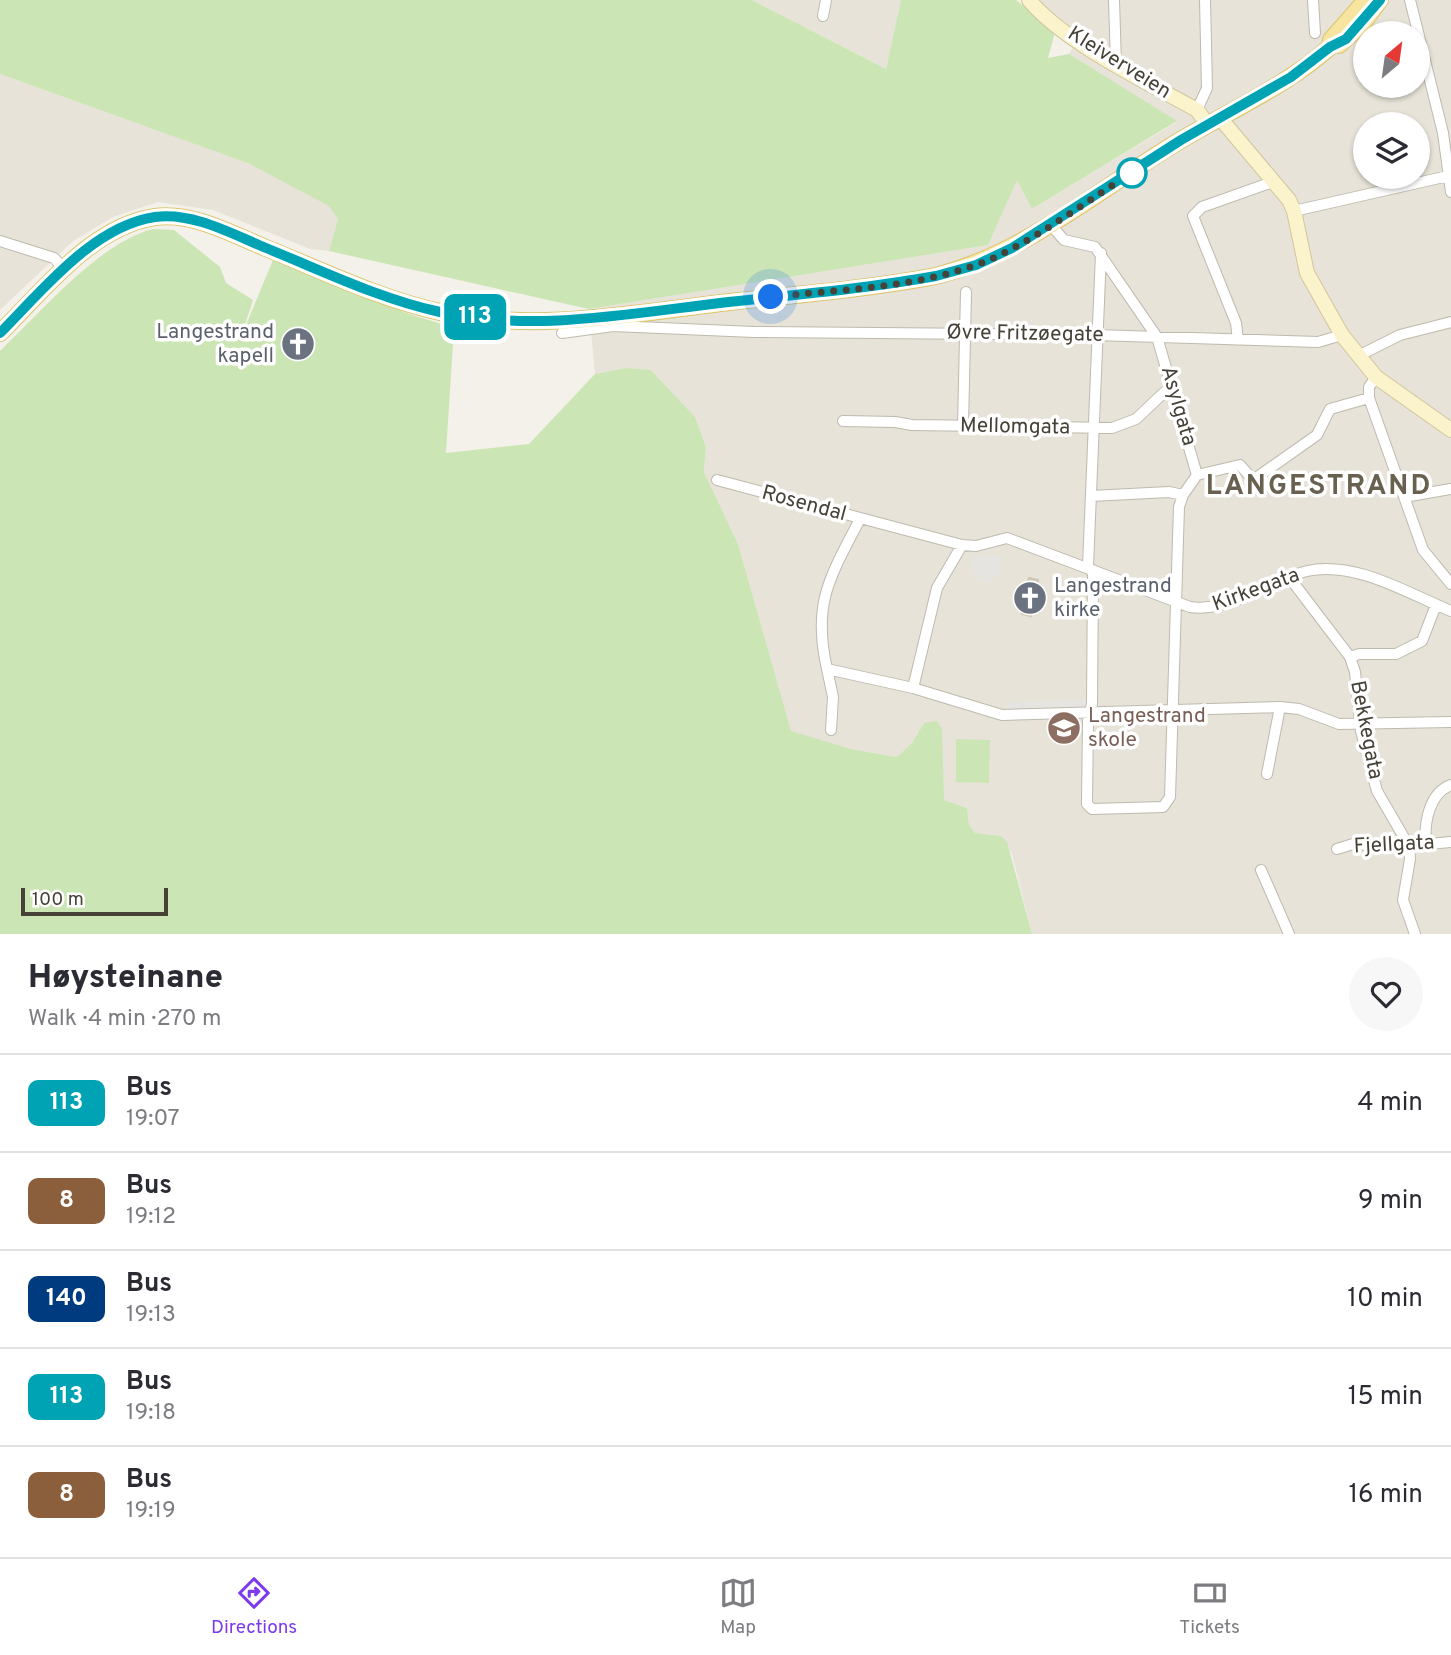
<!DOCTYPE html>
<html lang="en">
<head>
<meta charset="utf-8">
<style>
  :root { --surface:#fff; --page:#f7f7f7; --text:#2b2b33; --muted:#7c7c81; --line:#e1e1e2; --accent:#7c3aed }
  body { margin:0; font-family:Overpass,sans-serif; background:var(--page); color:var(--text); height:100vh; display:flex; flex-direction:column; font-size:26px; white-space:nowrap }
  * { box-sizing:border-box; margin:0 }
  p { font-size:23px; color:var(--muted) }
  .icon { flex:none; width:38px; height:38px; fill:none; stroke:currentColor; stroke-width:2; stroke-linecap:round; stroke-linejoin:round }
  .map { position:relative; height:934px; overflow:hidden }
  .sheet { display:flex; flex-direction:column; background:var(--surface); flex:1 }
  .sheet>* { flex:none }
  .badge { padding:0 14px; border-radius:10px; font-size:24px; line-height:46px }
  .needle { width:46px; rotate:29deg }
  .buttons { position:absolute; left:1353px; top:21px; display:grid; gap:14px }
  .buttons a { display:grid; place-items:center; width:77px; height:77px; border-radius:50%; background:var(--surface); box-shadow:0 2px 5px #0004; font-size:35px }
  .scale { position:absolute; left:21px; bottom:18px; width:147px; box-sizing:border-box; padding-left:7px; border:4px solid #474238; border-top:0; font-size:19px; line-height:24px; white-space:nowrap; color:#474238; -webkit-text-stroke:5px #fff; paint-order:stroke }
  .you { position:absolute; width:35px; height:35px; margin:-18px; border:5px solid #fff; border-radius:50%; background:#1a73e8; box-shadow:0 0 0 10px #1a73e833 }
  .map>.badge { position:absolute; translate:-50% -50%; box-shadow:0 0 0 4px #fff }
  .round { display:grid; place-items:center; flex:none; width:74px; height:74px; border-radius:37px; background:var(--page) }
  .overview { display:flex; align-items:center; justify-content:space-between; height:119px; padding:0 28px }
  h1 { font-size:33px; font-weight:800; line-height:52px }
  ul { padding:0; list-style:none }
  li { display:flex; align-items:center; gap:21px; height:98px; padding:0 28px; border-top:2px solid var(--line) }
  li div { flex:1 }
  li b { display:block; font-size:26px }
  li em { font-style:normal }
  li .badge { min-width:77px; font-weight:700; text-align:center }
  .menu { display:flex; justify-content:space-around; align-items:center; height:98px; border-top:2px solid var(--line); background:var(--surface); font-size:19px; color:var(--muted) }
  .menu a { display:grid; justify-items:center; gap:4px }
  .menu .selected { color:var(--accent) }
  .map>svg:first-child { display:block }
  .residential { fill:#e7e3d8; fill-rule:evenodd }
  .green { fill:#cbe5b5 }
  .parking { fill:#e5e4e1 }
  .building { fill:#d4cec0; stroke:#cfc6b3; stroke-width:2 }
  .lines { fill:none; stroke-linecap:round; stroke-linejoin:round }
  .street-casing { stroke:#bebaad; stroke-width:12 }
  .secondary-casing { stroke:#d0c69c; stroke-width:16 }
  .primary-casing { stroke:#dbc470; stroke-width:18 }
  .street { stroke:#fff; stroke-width:10 }
  .secondary { stroke:#fbf3cc; stroke-width:14 }
  .primary { stroke:#f7e59f; stroke-width:16 }
  .line-casing { stroke:#fff; stroke-width:16 }
  .line { stroke:#00a3b4; stroke-width:10 }
  .walk { stroke:#474238; stroke-width:7; stroke-dasharray:0 12.6 }
  .stop-dot { fill:#fff; stroke:#00a3b4; stroke-width:3.5 }
  .labels { text-anchor:middle; dominant-baseline:central; stroke-width:7; stroke-linejoin:round; paint-order:stroke }
  .street-label { font-size:21px; fill:#474238; stroke:#fff }
  .worship-label { font-size:21px; fill:#5b616d; stroke:#fff; text-anchor:end }
  .education-label { font-size:21px; fill:#785e54; stroke:#fff; text-anchor:start }
  .district-label { font-size:28px; font-weight:bold; letter-spacing:2px; fill:#696150; stroke:#fff }
</style>
</head>
<body>
<div class="map">
<svg width="1451" height="934" viewBox="0 0 1451 934">
  <rect width="100%" height="100%" fill="#f3f1e9"/>
  <!-- residential -->
  <path class="residential" d="M 752,0 L 901,0 L 886,69 Z
    M 1037,0 L 1451,0 L 1451,934 L 1032,934 L 1012,854 L 1001,836 L 975,833 L 969,825 L 967,808 L 944,800 L 924,723 L 912,743 L 898,757 L 851,749 L 791,732 L 738,544 L 704,472 L 706,447 L 695,417 L 651,370 L 626,368 L 595,374 L 589,309 L 988,245 L 1017,179 L 1032,209 L 1177,122 L 1069,54 L 1080,35 ZM 1365,33 L 1418,33 L 1418,86 L 1365,86 ZM 1365,124 L 1418,124 L 1418,177 L 1365,177 Z
    M 0,74 L 250,164 L 330,206 L 338,219 L 329,251 L 310,249 L 213,210 L 158,202 L 113,217 L 72,242 L 0,310 Z"/>
  <!-- green -->
  <path class="green" d="M 0,0 L 752,0 L 886,69 L 901,0 L 1016,0 L 1055,32 L 1048,58 L 1069,54 L 1177,121 L 1032,209 L 1017,180 L 988,245 L 589,309 L 329,251 L 338,219 L 329,206 L 250,164 L 0,74 Z
    M 153,229 L 174,230 L 220,267 L 226,283 L 253,300 L 241,337 L 273,260 L 406,313 L 454,328 L 446,453 L 529,444 L 595,374 L 626,368 L 651,370 L 695,417 L 706,447 L 704,472 L 738,544 L 791,731 L 851,749 L 897,757 L 912,743 L 924,723 L 937,721 L 942,729 L 944,800 L 967,808 L 969,825 L 975,833 L 1001,836 L 1007,842 L 1032,934 L 0,934 L 0,351 C 40,313 100,242 153,229 Z
    M 956,739 L 990,740 L 989,783 L 956,782 Z"/>
  <!-- parking -->
  <path class="parking" d="M 972,555 L 1001,556 L 1001,574 L 994,575 L 993,582 L 978,581 L 978,575 L 971,574 Z
    M 1088,700 L 1086,709 L 1007,710 L 1009,702 Z"/>
  <!-- building -->
  <path class="building" d="M 301,328 L 309,335 L 299,357 L 288,352 Z
    M 1029,578 L 1038,580 L 1036,587 L 1040,593 L 1038,605 L 1032,610 L 1031,616 L 1022,614 L 1019,602 L 1021,589 L 1027,585 Z"/>
  <g class="lines">
    <!-- street casing -->
    <g class="street-casing">
      <path id="street" d="M 1114,0 L 1116,64
        M 1313,0 L 1315,33
        M 1410,0 L 1443,133 L 1451,192
        M 823,16 L 826,0
        M 1197,110 L 1207,88 L 1205,0
        M 1294,211 L 1448,176
        M 1050,224 L 1064,240 L 1095,247 L 1157,337 L 1197,475 L 1183,495 L 1179,507 L 1170,797 L 1163,807 L 1092,809 L 1087,804 L 1088,721 L 1092,704 L 1093,570
        M 0,241 L 54,258 L 65,270
        M 562,333 L 613,326 L 754,332 L 1095,335 L 1318,342 L 1342,335
        M 1238,340 L 1236,323 L 1193,216 L 1202,207 L 1275,181
        M 1358,356 L 1400,335 L 1451,322
        M 1376,377 L 1369,387 L 1369,398 L 1423,550 L 1451,584
        M 843,421 L 895,422 L 912,425 L 1112,428 L 1136,419 L 1172,385
        M 963,426 L 966,292
        M 1197,475 L 1240,465 L 1253,480 L 1317,435 L 1330,409 L 1369,398
        M 717,480 L 962,545 L 976,546 L 1007,538 L 1190,607 C 1230,613 1269,580 1307,571 C 1355,560 1409,594 1451,611
        M 1091,496 L 1169,492 L 1183,495
        M 1404,497 L 1451,489
        M 860,519 C 830,577 812,603 827,669 L 913,688 L 937,588 L 962,545
        M 1088,566 L 1101,253
        M 1289,577 L 1350,657 L 1355,672 L 1361,731 L 1377,791 L 1409,846 L 1410,859 L 1403,900 L 1415,934
        M 1350,657 L 1359,654 L 1396,654 L 1422,641 L 1436,605
        M 827,669 L 833,697 L 831,730
        M 913,688 L 1002,715 L 1280,707 L 1299,709 L 1339,724 L 1451,722
        M 1267,774 L 1280,707
        M 1426,844 C 1424,823 1429,793 1451,785
        M 1337,849 L 1353,844 L 1396,847 L 1451,842
        M 1261,870 L 1289,934"/>
    </g>
    <!-- secondary casing -->
    <g class="secondary-casing">
      <path id="secondary" d="M 1029,0 C 1065,43 1147,82 1197,110 L 1208,125
        M 1220,118 L 1289,200 L 1294,211 L 1307,273 L 1342,335 L 1376,377 L 1451,430"/>
    </g>
    <!-- primary casing -->
    <g class="primary-casing">
      <path id="primary" d="M 1339,45 L 1363,23 L 1380,0
        M 0,333 C 43,291 92,226 155,217 C 193,212 232,234 266,248 C 323,271 380,299 440,312 C 536,333 635,313 730,302 C 799,294 868,289 936,276 C 1028,252 1100,188 1181,140 C 1231,110 1286,86 1330,47 L 1331,40 L 1366,0"/>
    </g>
    <!-- street -->
    <use href="#street" class="street"/>
    <!-- secondary -->
    <use href="#secondary" class="secondary"/>
    <!-- primary -->
    <use href="#primary" class="primary"/>
  </g>
  <g class="lines">
    <!-- line casing -->
    <g class="line-casing">
      <path id="line" d="M 0,333 C 42,291 93,226 155,217 C 193,212 232,234 266,248 C 323,271 380,299 440,312 C 533,332 627,314 720,303 C 792,295 864,289 936,276 L 976,265 L 1012,248 L 1181,140 L 1291,77 L 1330,47 L 1346,39 L 1380,0"/>
    </g>
    <!-- line -->
    <use href="#line" class="line"/>
    <!-- walk -->
    <path class="walk" d="M 771,297 C 843,289 923,288 991,259 C 1040,237 1086,201 1132,173"/>
  </g>
  <!-- icons -->
  <defs>
    <g id="church-disc" transform="scale(1.75)"><circle r="9.5" fill="#6b7280" stroke="#fff"/><path d="M-1.2-6h2.4v3.5h3.3v2.4h-3.3V6h-2.4V-.1h-3.3v-2.4h3.3Z" fill="#fff"/></g>
    <g id="school-disc" transform="scale(1.75)"><circle r="9.5" fill="#8d6e63" stroke="#fff"/><path d="M0-5L7-2L0 1L-7-2ZM-4 1L0 2.5L4 1V4Q0 6-4 4Z" fill="#fff"/></g>
  </defs>
  <g fill-rule="evenodd">
    <use href="#church-disc" x="298" y="344"/>
    <use href="#church-disc" x="1030" y="598"/>
    <use href="#school-disc" x="1064" y="728"/>
  </g>
  <!-- markers -->
  <circle class="stop-dot" cx="1132" cy="173" r="14"/>
  <g class="labels">
    <!-- street labels -->
    <g class="street-label">
      <text transform="translate(1119 63) rotate(32)">Kleiverveien</text>
      <text transform="translate(1025 334) rotate(1)">Øvre Fritzøegate</text>
      <text transform="translate(1178 406) rotate(74)">Asylgata</text>
      <text transform="translate(1015 427) rotate(1)">Mellomgata</text>
      <text transform="translate(804 504) rotate(15)">Rosendal</text>
      <text transform="translate(1256 590) rotate(-20)">Kirkegata</text>
      <text transform="translate(1366 730) rotate(79)">Bekkegata</text>
      <text transform="translate(1394 845) rotate(-3)">Fjellgata</text>
    </g>
    <!-- worship labels -->
    <g class="worship-label">
      <text x="274" y="332">Langestrand<tspan x="274" dy="24">kapell</tspan></text>
      <text x="1054" y="586" text-anchor="start">Langestrand<tspan x="1054" dy="24">kirke</tspan></text>
    </g>
    <!-- education labels -->
    <g class="education-label">
      <text x="1088" y="716">Langestrand<tspan x="1088" dy="24">skole</tspan></text>
    </g>
    <!-- district labels -->
    <g class="district-label">
      <text x="1319" y="487">LANGESTRAND</text>
    </g>
  </g>
</svg>
<div class="buttons">
<a><svg class="needle" viewBox="-14 -14 28 28"><path d="M0-13l5 13h-10z" fill="#e53935"/><path d="M0 13l5-13h-10z" fill="#7c7c81"/></svg></a>
<a><svg class="icon" aria-label="layers" viewBox="0 0 24 24"><path d="M12 4l9 5-9 5-9-5zM3 14l9 5 9-5"/></svg></a>
</div>
<div class="scale">100 m</div>
<div class="you" style="left:771px;top:297px"></div>
<b class="badge" style="left:475px;top:317px;background:#00a3b4;color:#fff">113</b>
</div>
<section class="sheet">
<div class="overview"><div><h1>Høysteinane</h1><p>Walk · 4 min · 270 m</p></div><a class="round"><svg class="icon" aria-label="heart" viewBox="0 0 24 24"><path d="M12 20l-8-8c-3-5 5-10 8-4 3-6 11-1 8 4z"/></svg></a></div>
<ul>
<li><span class="badge" style="background:#00a3b4;color:#fff">113</span><div><b>Bus</b><p>19:07</p></div><em>4 min</em></li>
<li><span class="badge" style="background:#8b5e3c;color:#fff">8</span><div><b>Bus</b><p>19:12</p></div><em>9 min</em></li>
<li><span class="badge" style="background:#003b80;color:#fff">140</span><div><b>Bus</b><p>19:13</p></div><em>10 min</em></li>
<li><span class="badge" style="background:#00a3b4;color:#fff">113</span><div><b>Bus</b><p>19:18</p></div><em>15 min</em></li>
<li><span class="badge" style="background:#8b5e3c;color:#fff">8</span><div><b>Bus</b><p>19:19</p></div><em>16 min</em></li>
</ul>
</section>
<nav class="menu">
<a class="selected"><svg class="icon" aria-label="directions" viewBox="0 0 24 24"><path d="M12 3l9 9-9 9-9-9zM9 14v-3h6M13 9l2 2-2 2"/></svg>Directions</a>
<a><svg class="icon" aria-label="map" viewBox="0 0 24 24"><path d="M3 6l6-2 6 2 6-2v14l-6 2-6-2-6 2zM9 4v14M15 6v14"/></svg>Map</a>
<a><svg class="icon" aria-label="tickets" viewBox="0 0 24 24"><path d="M3 7h18v10H3zM15 7v10"/></svg>Tickets</a>
</nav>
</body>
</html>
